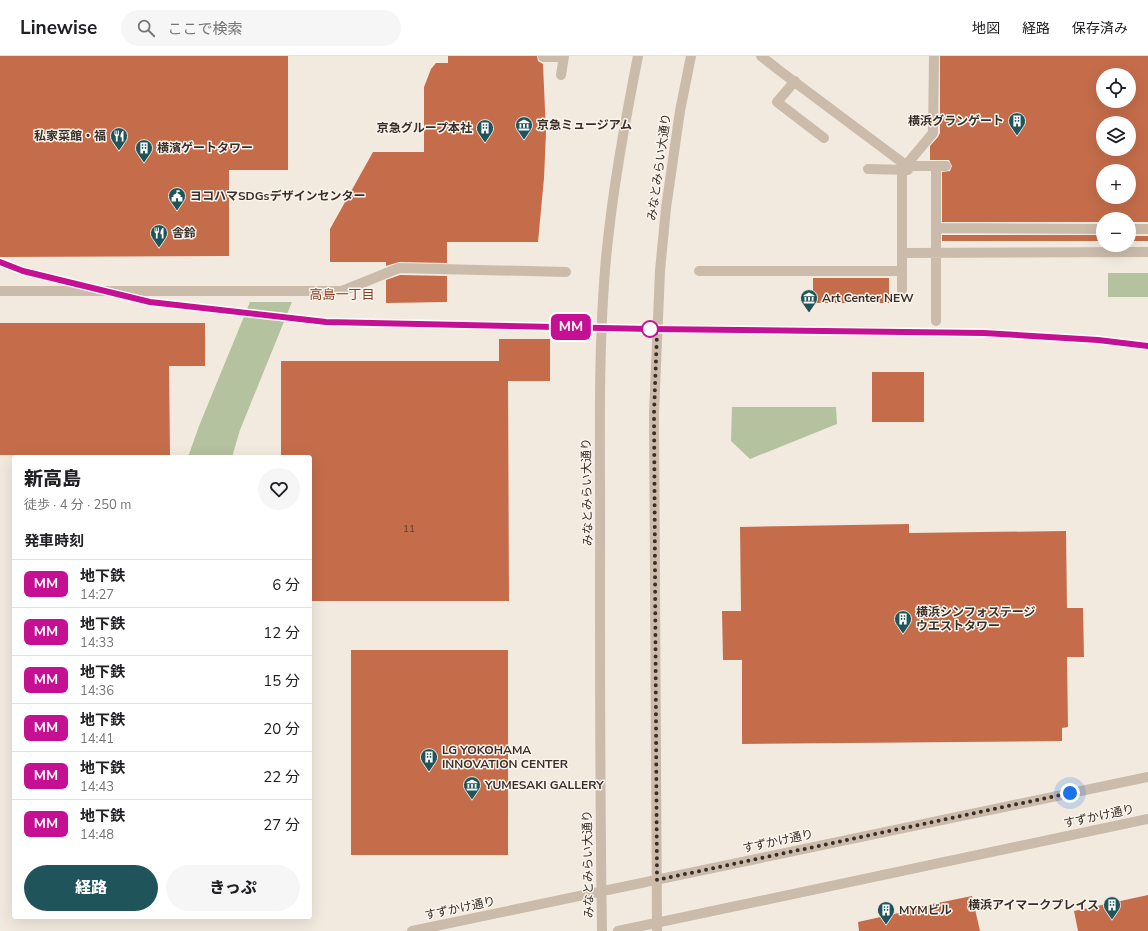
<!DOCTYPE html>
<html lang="ja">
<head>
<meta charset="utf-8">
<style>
  :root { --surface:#fff; --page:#f6f6f6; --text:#202124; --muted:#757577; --line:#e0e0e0; --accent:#1f545b }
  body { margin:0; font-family:"Nunito Sans","Noto Sans JP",sans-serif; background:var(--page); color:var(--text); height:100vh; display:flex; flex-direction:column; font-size:15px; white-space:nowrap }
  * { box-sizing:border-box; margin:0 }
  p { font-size:13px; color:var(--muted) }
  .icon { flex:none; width:22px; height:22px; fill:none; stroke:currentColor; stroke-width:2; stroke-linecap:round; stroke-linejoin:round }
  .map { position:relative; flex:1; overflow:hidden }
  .panel { position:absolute; left:12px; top:399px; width:300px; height:464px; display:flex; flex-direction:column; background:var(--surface); border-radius:4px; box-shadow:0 4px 16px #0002 }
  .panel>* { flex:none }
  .badge { padding:0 8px; border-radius:6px; font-size:14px; line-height:26px }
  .buttons { position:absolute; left:1096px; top:12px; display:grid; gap:8px }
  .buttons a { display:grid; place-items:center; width:40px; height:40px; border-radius:50%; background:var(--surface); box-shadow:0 4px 16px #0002; font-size:20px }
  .you { position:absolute; width:20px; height:20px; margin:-10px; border:3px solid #fff; border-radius:50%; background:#1a73e8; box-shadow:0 0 0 6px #1a73e833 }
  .map>.badge { position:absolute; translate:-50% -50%; box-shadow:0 0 0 2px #fff }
  h2 { padding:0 12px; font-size:15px; line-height:36px }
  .round { display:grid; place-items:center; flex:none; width:42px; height:42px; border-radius:21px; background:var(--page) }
  .headline { display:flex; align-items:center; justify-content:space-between; height:68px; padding:0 12px }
  h1 { font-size:19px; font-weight:800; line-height:30px }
  .cta { display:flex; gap:8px; margin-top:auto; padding:8px 12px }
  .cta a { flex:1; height:46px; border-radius:24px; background:var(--accent); color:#fff; font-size:16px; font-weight:800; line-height:46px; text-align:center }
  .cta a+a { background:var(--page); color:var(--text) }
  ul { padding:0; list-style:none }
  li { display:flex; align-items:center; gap:12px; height:48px; padding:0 12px; border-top:1px solid var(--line) }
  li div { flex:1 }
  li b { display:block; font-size:15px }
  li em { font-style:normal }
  li .badge { min-width:44px; font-weight:700; text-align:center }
  header { display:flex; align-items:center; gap:24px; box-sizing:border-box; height:56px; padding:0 20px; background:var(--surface); border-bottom:1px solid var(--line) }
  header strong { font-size:19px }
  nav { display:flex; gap:22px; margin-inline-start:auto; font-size:14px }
  .search { width:280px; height:36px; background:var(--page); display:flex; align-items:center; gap:10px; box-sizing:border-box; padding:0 14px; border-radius:22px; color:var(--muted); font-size:15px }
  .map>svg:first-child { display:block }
  .green { fill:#b5c29f }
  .building { fill:#c56d4b; fill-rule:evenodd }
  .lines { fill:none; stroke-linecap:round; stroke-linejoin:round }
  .minor { stroke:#cbbbab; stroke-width:10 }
  .line-casing { stroke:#fff; stroke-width:9 }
  .line { stroke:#c61094; stroke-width:6 }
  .walk { stroke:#392f2a; stroke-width:4; stroke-dasharray:0 7.2 }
  .stop-dot { fill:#fff; stroke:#c61094; stroke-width:2 }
  .labels { text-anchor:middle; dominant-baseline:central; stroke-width:3; stroke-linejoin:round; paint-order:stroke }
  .number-label { font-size:10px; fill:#5c3e32 }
  .poi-label { font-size:12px; font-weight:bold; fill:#392f2a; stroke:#faf4ec; text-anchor:start }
  .street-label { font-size:12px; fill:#392f2a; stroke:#faf4ec }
  .neighbourhood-label { font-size:13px; fill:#883f23; stroke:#faf4ec }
</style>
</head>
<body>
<header>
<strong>Linewise</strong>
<div class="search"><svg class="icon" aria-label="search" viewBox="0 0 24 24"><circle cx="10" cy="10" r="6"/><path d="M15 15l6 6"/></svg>ここで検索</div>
<nav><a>地図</a><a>経路</a><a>保存済み</a></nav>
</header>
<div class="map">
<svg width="1148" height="875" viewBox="0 0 1148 875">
  <rect width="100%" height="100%" fill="#f3eadf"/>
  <!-- green -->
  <path class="green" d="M 1108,217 L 1148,217 L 1148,241 L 1108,241 Z
    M 250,246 L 292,246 L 240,374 L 232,401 L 188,401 L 199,370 Z
    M 732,351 L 836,351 L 837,368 L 750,403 L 731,385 Z"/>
  <!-- building -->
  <path class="building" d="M 0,0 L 288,0 L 288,114 L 229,114 L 229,200 L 0,201 Z
    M 448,0 L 537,0 L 538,5 L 543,8 L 546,77 L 544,122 L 538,186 L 447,186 L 447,207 L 399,206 L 386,210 L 386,206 L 330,206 L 330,173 L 373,96 L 424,96 L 424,31 L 431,13 L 436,7 L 448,7 Z
    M 940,0 L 1148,0 L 1148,166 L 1129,166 L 1129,163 L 1103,163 L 1103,166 L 942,166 L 942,116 L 950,115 L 952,110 L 949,104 L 930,104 L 930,90 L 938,81 L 940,77 ZM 1103,19 L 1129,19 L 1129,45 L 1103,45 ZM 1103,67 L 1129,67 L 1129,93 L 1103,93 ZM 1103,115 L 1129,115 L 1129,141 L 1103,141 Z
    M 942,179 L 1103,179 L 1103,185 L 942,185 Z
    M 1129,180 L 1148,180 L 1148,185 L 1129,185 Z
    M 400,219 L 447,220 L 447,246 L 386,247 L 386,224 Z
    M 813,222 L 889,222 L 889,247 L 813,247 Z
    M 0,267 L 205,267 L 205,310 L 169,310 L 170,399 L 0,399 Z
    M 499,283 L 550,283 L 550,325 L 508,325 L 509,545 L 310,545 L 310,401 L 281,401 L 281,305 L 499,305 Z
    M 872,316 L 924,316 L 924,366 L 872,366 Z
    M 909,468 L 909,477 L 1066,475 L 1067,552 L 1083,552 L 1084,601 L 1067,601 L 1068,671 L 1062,672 L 1062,685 L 742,688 L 742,604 L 723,604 L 722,555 L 741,555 L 740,471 Z
    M 351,594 L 508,594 L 508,799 L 351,799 Z
    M 1148,839 L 1148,875 L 1078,875 L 1074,855 Z
    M 972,840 L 980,875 L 859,875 L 858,866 L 903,856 L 903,854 Z"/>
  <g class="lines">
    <!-- minor -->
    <path class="minor" d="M 761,0 L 780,15 L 907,110 L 946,110
      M 543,1 L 564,1
      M 561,19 L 564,0
      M 795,25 L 777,46 L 824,82
      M 936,110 L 936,265
      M 868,113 L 908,114
      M 936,172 L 1103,173
      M 1129,173 L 1148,173
      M 902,197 L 902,114 L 933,77 L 934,0
      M 699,215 L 902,215 L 902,234
      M 902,215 L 902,197 L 1148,196
      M 0,235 L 342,235 L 399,212 L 566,216
      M 412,875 L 1148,721
      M 602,875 C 600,754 600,634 600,513 C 601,414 597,313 605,214 C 611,142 624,71 638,0
      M 618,875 L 1148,763
      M 657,875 L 654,357 L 660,215 L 666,152 L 680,55 L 691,0"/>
  </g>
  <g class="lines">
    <!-- line casing -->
    <g class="line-casing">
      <path id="line" d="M 0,206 L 23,215 L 150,246 L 326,266 L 650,273 L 984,277 L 1098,284 L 1148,290"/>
    </g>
    <!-- line -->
    <use href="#line" class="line"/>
    <!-- walk -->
    <path class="walk" d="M 650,273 L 657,278 L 654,357 L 657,824 L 1070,737"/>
  </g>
  <!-- icons -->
  <defs>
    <g id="building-pin" transform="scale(0.9)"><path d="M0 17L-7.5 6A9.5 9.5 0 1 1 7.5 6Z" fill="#1f545b" stroke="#faf4ec"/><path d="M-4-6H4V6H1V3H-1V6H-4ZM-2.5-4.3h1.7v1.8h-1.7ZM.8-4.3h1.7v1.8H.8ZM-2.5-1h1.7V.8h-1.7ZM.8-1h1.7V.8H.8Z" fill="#fff"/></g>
    <g id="museum-pin" transform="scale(0.9)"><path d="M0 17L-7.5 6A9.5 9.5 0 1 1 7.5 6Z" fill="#1f545b" stroke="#faf4ec"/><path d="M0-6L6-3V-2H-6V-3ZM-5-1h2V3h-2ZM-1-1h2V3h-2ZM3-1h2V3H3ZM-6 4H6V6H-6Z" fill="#fff"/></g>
    <g id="restaurant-pin" transform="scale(0.9)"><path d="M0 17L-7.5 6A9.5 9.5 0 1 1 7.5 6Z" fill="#1f545b" stroke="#faf4ec"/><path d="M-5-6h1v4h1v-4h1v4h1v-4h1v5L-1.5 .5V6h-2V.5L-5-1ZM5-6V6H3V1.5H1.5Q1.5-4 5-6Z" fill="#fff"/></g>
    <g id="civic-pin" transform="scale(0.9)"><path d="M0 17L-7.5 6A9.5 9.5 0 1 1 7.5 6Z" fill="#1f545b" stroke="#faf4ec"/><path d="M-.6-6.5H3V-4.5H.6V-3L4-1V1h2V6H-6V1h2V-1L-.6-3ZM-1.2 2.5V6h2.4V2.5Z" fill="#fff"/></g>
  </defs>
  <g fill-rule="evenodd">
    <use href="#building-pin" x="1017" y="65"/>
    <use href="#museum-pin" x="524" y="69"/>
    <use href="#building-pin" x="485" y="72"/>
    <use href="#restaurant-pin" x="119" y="80"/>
    <use href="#building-pin" x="144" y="92"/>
    <use href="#civic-pin" x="177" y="140"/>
    <use href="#restaurant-pin" x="159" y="177"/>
    <use href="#museum-pin" x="809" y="242"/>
    <use href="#building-pin" x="903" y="563"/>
    <use href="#building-pin" x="429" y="701"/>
    <use href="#museum-pin" x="472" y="729"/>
    <use href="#building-pin" x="1112" y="849"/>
    <use href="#building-pin" x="886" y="854"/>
  </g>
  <!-- markers -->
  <circle class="stop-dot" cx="650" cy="273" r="8"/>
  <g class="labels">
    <!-- number labels -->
    <g class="number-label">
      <text x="409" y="473">11</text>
    </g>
    <!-- poi labels -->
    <g class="poi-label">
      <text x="1004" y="65" text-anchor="end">横浜グランゲート</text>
      <text x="537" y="69">京急ミュージアム</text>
      <text x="472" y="72" text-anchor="end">京急グループ本社</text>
      <text x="106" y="80" text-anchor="end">私家菜館・福</text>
      <text x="157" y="92">横濱ゲートタワー</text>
      <text x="190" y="140">ヨコハマSDGsデザインセンター</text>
      <text x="172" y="177">舎鈴</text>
      <text x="822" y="242">Art Center NEW</text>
      <text x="916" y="556">横浜シンフォステージ<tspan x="916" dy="14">ウエストタワー</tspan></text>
      <text x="442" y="694">LG YOKOHAMA<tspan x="442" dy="14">INNOVATION CENTER</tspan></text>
      <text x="485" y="729">YUMESAKI GALLERY</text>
      <text x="1099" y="849" text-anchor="end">横浜アイマークプレイス</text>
      <text x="899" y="854">MYMビル</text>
    </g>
    <!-- street labels -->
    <g class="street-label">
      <text transform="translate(659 111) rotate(-82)">みなとみらい大通り</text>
      <text transform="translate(587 436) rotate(-91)">みなとみらい大通り</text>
      <text transform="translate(1099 760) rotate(-12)">すずかけ通り</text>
      <text transform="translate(778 785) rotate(-12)">すずかけ通り</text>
      <text transform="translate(588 808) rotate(-91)">みなとみらい大通り</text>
      <text transform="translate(460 852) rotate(-12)">すずかけ通り</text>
    </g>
    <!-- neighbourhood labels -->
    <g class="neighbourhood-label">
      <text x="342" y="239">高島一丁目</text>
    </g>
  </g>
</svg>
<div class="buttons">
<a><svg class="icon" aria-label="locate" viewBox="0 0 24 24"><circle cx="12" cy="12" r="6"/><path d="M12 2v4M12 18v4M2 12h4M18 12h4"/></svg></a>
<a><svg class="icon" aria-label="layers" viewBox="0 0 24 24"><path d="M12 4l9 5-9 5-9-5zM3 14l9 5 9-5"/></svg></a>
<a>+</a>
<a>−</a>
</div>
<div class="you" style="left:1070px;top:737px"></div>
<b class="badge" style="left:571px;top:271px;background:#c61094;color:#fff">MM</b>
<section class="panel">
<div class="headline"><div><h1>新高島</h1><p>徒歩 · 4 分 · 250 m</p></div><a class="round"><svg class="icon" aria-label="heart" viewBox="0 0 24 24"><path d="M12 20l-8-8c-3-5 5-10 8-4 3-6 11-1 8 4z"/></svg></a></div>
<h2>発車時刻</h2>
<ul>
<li><span class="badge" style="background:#c61094;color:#fff">MM</span><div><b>地下鉄</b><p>14:27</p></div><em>6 分</em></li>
<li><span class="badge" style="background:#c61094;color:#fff">MM</span><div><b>地下鉄</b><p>14:33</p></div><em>12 分</em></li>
<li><span class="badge" style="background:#c61094;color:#fff">MM</span><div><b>地下鉄</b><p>14:36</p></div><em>15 分</em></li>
<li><span class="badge" style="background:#c61094;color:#fff">MM</span><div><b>地下鉄</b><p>14:41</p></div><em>20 分</em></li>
<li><span class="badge" style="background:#c61094;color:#fff">MM</span><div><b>地下鉄</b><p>14:43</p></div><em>22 分</em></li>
<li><span class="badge" style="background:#c61094;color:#fff">MM</span><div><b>地下鉄</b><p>14:48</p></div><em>27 分</em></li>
</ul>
<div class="cta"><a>経路</a><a>きっぷ</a></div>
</section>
</div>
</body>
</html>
